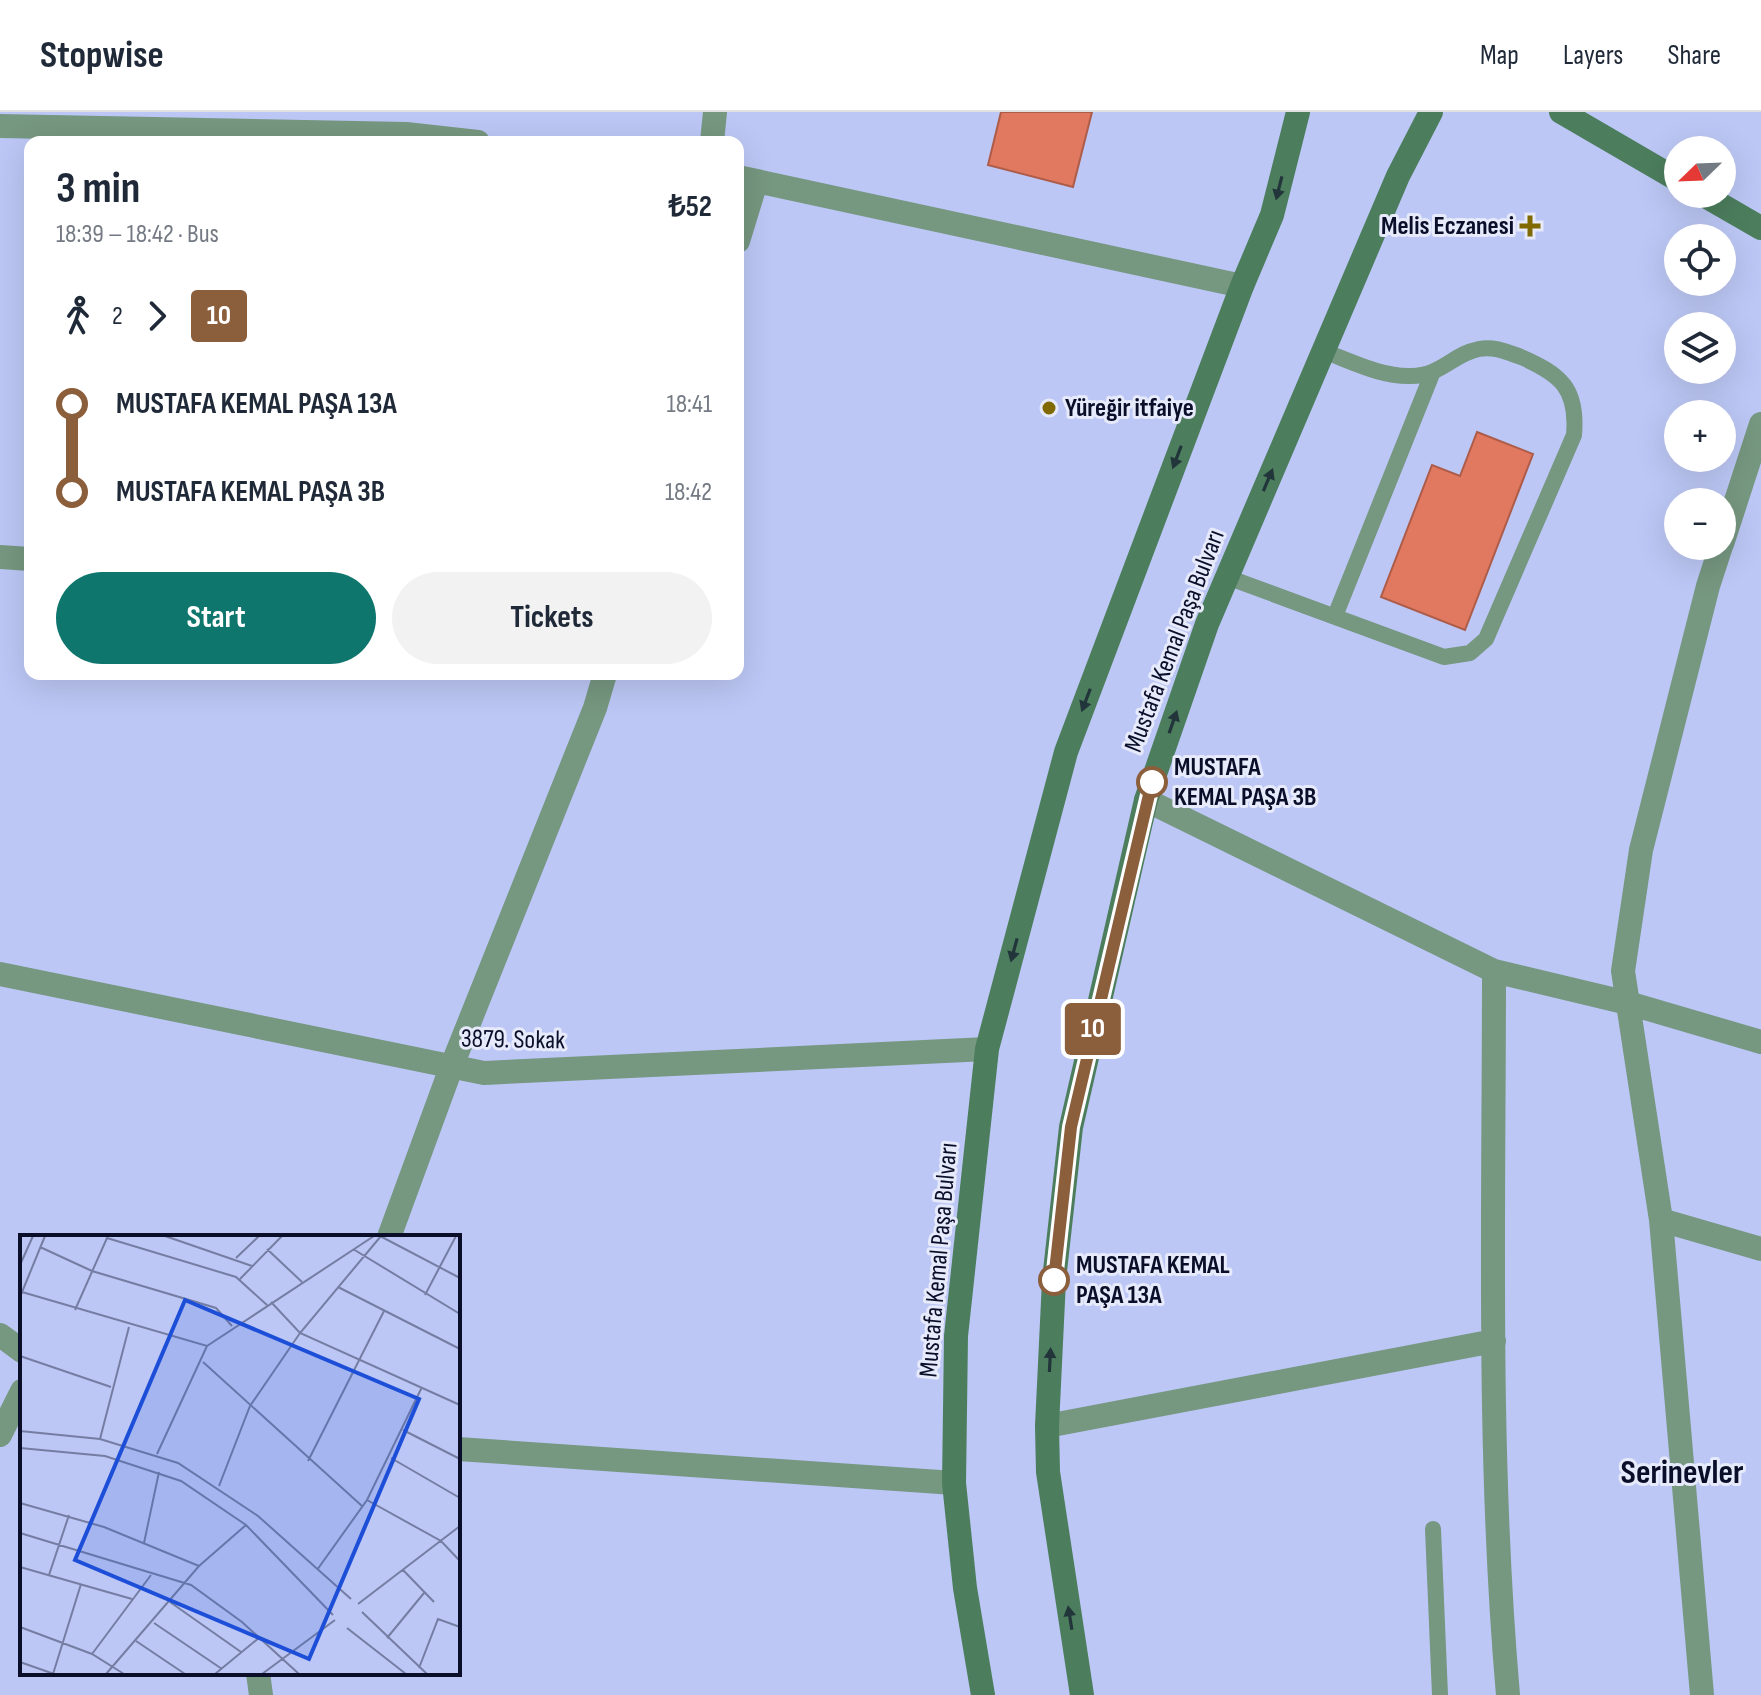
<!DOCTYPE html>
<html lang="en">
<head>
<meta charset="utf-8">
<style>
  :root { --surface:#fff; --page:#f2f2f3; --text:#1f2937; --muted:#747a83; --line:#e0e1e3; --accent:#0f766e }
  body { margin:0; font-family:"Sofia Sans Condensed",sans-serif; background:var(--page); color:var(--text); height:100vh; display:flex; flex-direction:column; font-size:30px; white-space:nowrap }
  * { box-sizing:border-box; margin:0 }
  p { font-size:26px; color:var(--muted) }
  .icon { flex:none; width:44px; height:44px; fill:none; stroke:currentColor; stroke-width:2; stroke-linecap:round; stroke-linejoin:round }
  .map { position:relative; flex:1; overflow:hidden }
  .side { position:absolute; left:24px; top:24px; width:720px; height:544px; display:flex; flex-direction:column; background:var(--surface); border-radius:16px; box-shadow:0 8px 32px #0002 }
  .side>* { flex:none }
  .badge { padding:0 16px; border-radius:6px; font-size:28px; line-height:52px }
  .needle { width:52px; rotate:247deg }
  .buttons { position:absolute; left:1664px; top:24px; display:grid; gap:16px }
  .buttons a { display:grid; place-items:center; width:72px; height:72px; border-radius:50%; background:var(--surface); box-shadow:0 8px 32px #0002; font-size:40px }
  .map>.badge { position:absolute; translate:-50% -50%; box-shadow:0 0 0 4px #fff }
  .legs { display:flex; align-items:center; gap:12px; height:88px; padding:0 32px; font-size:26px }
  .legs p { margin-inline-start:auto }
  .summary { display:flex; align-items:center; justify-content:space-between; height:136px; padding:0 32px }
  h1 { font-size:44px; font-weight:700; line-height:60px }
  .cta { display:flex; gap:16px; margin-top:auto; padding:16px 32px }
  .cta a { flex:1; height:92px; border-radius:48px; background:var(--accent); color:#fff; font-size:32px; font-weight:700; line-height:92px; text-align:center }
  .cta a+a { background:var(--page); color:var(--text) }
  ul { padding:0 32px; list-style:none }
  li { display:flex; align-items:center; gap:28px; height:88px; font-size:30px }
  li i { display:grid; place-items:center; width:12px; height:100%; margin:0 10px; background:currentColor }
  li i::after { content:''; width:20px; height:20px; margin:-10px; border:6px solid; border-radius:50%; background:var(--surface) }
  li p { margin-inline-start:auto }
  li:first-child i { background:linear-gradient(#0000 50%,currentColor 0) }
  li:last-child i { background:linear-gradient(currentColor 50%,#0000 0) }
  header { display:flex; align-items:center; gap:48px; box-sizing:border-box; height:112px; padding:0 40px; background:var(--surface); border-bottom:2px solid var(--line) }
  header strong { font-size:38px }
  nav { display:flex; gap:44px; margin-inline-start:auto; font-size:28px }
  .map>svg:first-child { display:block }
  .building { fill:#e17960; stroke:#ad5c49; stroke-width:2 }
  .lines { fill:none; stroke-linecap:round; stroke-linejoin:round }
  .service { stroke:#769780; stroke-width:16 }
  .minor { stroke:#769780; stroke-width:24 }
  .tertiary { stroke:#769780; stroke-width:24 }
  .secondary { stroke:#4c7e5d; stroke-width:24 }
  .oneway { fill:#22353b }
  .line-1-casing { stroke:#fff; stroke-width:18 }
  .line-1 { stroke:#8b5e3c; stroke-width:12 }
  .poi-dot { fill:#7f6900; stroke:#e6eafa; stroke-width:3 }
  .stop-1-dot { fill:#fff; stroke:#8b5e3c; stroke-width:4 }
  .labels { text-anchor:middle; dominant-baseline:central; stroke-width:6; stroke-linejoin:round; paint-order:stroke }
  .poi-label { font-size:26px; font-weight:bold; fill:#0b0e29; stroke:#e6eafa; text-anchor:end }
  .street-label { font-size:26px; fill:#0b0e29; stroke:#e6eafa }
  .stop-label { font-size:26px; font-weight:bold; fill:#0b0e29; stroke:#e6eafa; text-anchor:start }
  .district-label { font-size:34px; font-weight:bold; fill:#0b0e29; stroke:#e6eafa }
  .inset-road { fill:none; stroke:#757da3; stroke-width:2 }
  .view { fill:#1d4ed8; fill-opacity:0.15; stroke:#1d4ed8; stroke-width:4 }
  .inset-edge { fill:none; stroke:#0b0e29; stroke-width:4 }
</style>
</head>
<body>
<header>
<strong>Stopwise</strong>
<nav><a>Map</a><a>Layers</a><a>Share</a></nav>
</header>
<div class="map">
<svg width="1761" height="1583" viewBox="0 0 1761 1583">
  <rect width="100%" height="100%" fill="#bcc7f5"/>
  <!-- building -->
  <path class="building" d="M 1001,0 L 1092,0 L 1073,75 L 988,53 Z
    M 1477,320 L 1533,342 L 1465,518 L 1381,485 L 1432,353 L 1460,364 Z"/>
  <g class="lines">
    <!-- service -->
    <path class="service" d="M 1227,465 L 1444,545 L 1470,541 L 1486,527 L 1574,323 C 1578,276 1560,262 1521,245 C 1507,240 1494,234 1479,237 C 1453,242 1441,264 1411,264 C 1381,265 1351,249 1323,239
      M 1335,504 L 1432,262
      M 1433,1417 L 1440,1583"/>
    <!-- minor -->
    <path class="minor" d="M 0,14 L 406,22 L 478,30
      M 712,30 L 715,0
      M 738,65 L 1242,174
      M 738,129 L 756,70
      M 1722,432 L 1761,312
      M 0,445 L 30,447
      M 1146,688 L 1494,859 L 1628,891 L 1761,930
      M 1494,859 C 1494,1100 1487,1343 1508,1583
      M 0,862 L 484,961 L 987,937
      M 1661,1108 L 1761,1137
      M 389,1125 L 451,956 L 595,596 L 605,562
      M 1047,1314 L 1494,1229
      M 0,1323 L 22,1279
      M 458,1337 L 954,1371
      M 1702,1583 L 1661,1108 L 1623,859 L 1641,738 L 1708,474 L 1721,434"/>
    <!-- tertiary -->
    <path class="tertiary" d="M 0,1223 L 22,1239
      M 258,1561 L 261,1583"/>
    <!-- secondary -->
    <path class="secondary" d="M 1561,0 L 1678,68
      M 1702,82 L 1761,116
      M 983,1583 L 965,1476 L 954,1371 L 956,1224 L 987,937 L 1066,640 L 1242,174 L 1272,103 L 1298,0
      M 1082,1583 L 1048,1360 L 1047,1314 L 1054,1168 L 1071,1015 L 1146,688 L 1207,512 L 1398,64 L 1431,0"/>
  </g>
  <!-- one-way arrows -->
  <defs><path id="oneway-solid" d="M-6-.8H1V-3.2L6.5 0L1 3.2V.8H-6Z" transform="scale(2)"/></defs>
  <g class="oneway">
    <use href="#oneway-solid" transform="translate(1279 76) rotate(104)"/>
    <use href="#oneway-solid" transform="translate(1177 345) rotate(111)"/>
    <use href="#oneway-solid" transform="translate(1268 368) rotate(-67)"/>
    <use href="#oneway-solid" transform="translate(1086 588) rotate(111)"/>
    <use href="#oneway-solid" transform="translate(1173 610) rotate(-71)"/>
    <use href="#oneway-solid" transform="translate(1014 838) rotate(105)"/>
    <use href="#oneway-solid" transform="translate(1050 1248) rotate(-87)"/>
    <use href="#oneway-solid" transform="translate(1070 1506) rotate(-99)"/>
  </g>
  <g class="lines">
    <!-- line-1 casing -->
    <g class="line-1-casing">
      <path id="line-1" d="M 1054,1168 L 1071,1015 L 1152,670"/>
    </g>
    <!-- line-1 -->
    <use href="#line-1" class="line-1"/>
  </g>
  <!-- markers -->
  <g class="poi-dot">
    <path d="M1526 102h8v8h8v8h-8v8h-8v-8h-8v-8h8z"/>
    <circle cx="1049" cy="296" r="8"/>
  </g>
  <g class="stop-1-dot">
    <circle cx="1152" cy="670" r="14"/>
    <circle cx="1054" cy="1168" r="14"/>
  </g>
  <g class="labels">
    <!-- poi labels -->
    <g class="poi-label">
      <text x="1514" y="114">Melis Eczanesi</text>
      <text x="1065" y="296" text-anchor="start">Yüreğir itfaiye</text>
    </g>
    <!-- street labels -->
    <g class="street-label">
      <text transform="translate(1175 529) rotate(-69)">Mustafa Kemal Paşa Bulvarı</text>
      <text transform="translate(513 928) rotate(1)">3879. Sokak</text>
      <text transform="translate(939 1148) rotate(-85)">Mustafa Kemal Paşa Bulvarı</text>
    </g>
    <!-- stop labels -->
    <g class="stop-label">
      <text x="1174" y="655">MUSTAFA<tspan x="1174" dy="30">KEMAL PAŞA 3B</tspan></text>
      <text x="1076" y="1153">MUSTAFA KEMAL<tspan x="1076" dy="30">PAŞA 13A</tspan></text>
    </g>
    <!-- district labels -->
    <g class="district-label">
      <text x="1682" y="1360">Serinevler</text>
    </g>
  </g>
  <!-- overview -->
  <g transform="translate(20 1123)">
    <rect width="440" height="440" fill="#bcc7f5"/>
    <path class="inset-road" d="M 145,1 L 232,31M 360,1 L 440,43M 20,12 L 72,36 L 196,73 L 212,91M 247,14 L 282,47M 333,14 L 440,79M 216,23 L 239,1M 0,30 L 13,1M 220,44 L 262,1M 318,52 L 440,114M 2,57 L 187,111 L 354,1M 405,60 L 436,1M 0,62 L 25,1M 251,67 L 280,98 L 440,170M 55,75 L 87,3 L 216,42 L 247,70M 0,121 L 91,152M 183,127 L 342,271M 383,195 L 440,224M 0,196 L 80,204 L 158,228 L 238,281 L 331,364M 80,204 L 109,92M 0,213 L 85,221 L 161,246 L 226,290 L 313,380M 137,219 L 187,111M 371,223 L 440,263M 288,226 L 364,76M 199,251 L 230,171 L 280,98 L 361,1M 347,265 L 421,306 L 440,326M 0,268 L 84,292 L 179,331M 0,298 L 171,350 L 222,387 L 279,439M 124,308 L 139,237M 0,332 L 112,364M 297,335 L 347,265 L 402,152M 383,335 L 414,367M 29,340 L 49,280M 150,367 L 221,417M 338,369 L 440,291M 342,377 L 407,439M 134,388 L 202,434M 0,392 L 72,419 L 104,439M 327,393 L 386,439M 367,403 L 404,358M 116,406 L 165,439M 72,419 L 131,340M 0,427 L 34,439M 399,433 L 418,384 L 440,392M 33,439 L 61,349M 86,439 L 179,331 L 226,290M 195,439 L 240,402M 242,439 L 315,385"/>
    <path class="view" d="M 165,65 L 399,164 L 289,424 L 55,325 Z"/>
    <rect width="440" height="440" class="inset-edge"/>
  </g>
</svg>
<div class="buttons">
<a><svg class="needle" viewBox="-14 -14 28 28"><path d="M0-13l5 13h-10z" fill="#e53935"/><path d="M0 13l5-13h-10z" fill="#747a83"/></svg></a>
<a><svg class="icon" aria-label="locate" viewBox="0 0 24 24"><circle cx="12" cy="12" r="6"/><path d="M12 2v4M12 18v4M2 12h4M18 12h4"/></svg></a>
<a><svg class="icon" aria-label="layers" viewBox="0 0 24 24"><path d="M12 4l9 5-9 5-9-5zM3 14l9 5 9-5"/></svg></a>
<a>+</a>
<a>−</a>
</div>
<b class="badge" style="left:1093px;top:917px;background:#8b5e3c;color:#fff">10</b>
<section class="side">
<div class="summary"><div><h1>3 min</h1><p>18:39 – 18:42 · Bus</p></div><b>₺52</b></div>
<div class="legs"><svg class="icon" aria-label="walk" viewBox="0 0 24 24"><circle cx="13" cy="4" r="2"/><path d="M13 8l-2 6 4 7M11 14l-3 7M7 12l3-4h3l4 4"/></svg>2<svg class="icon" aria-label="forward" viewBox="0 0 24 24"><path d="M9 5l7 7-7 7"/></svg><b class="badge" style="background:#8b5e3c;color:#fff">10</b></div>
<ul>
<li><i style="color:#8b5e3c"></i><b>MUSTAFA KEMAL PAŞA 13A</b><p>18:41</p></li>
<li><i style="color:#8b5e3c"></i><b>MUSTAFA KEMAL PAŞA 3B</b><p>18:42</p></li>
</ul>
<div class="cta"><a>Start</a><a>Tickets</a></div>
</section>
</div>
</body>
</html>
